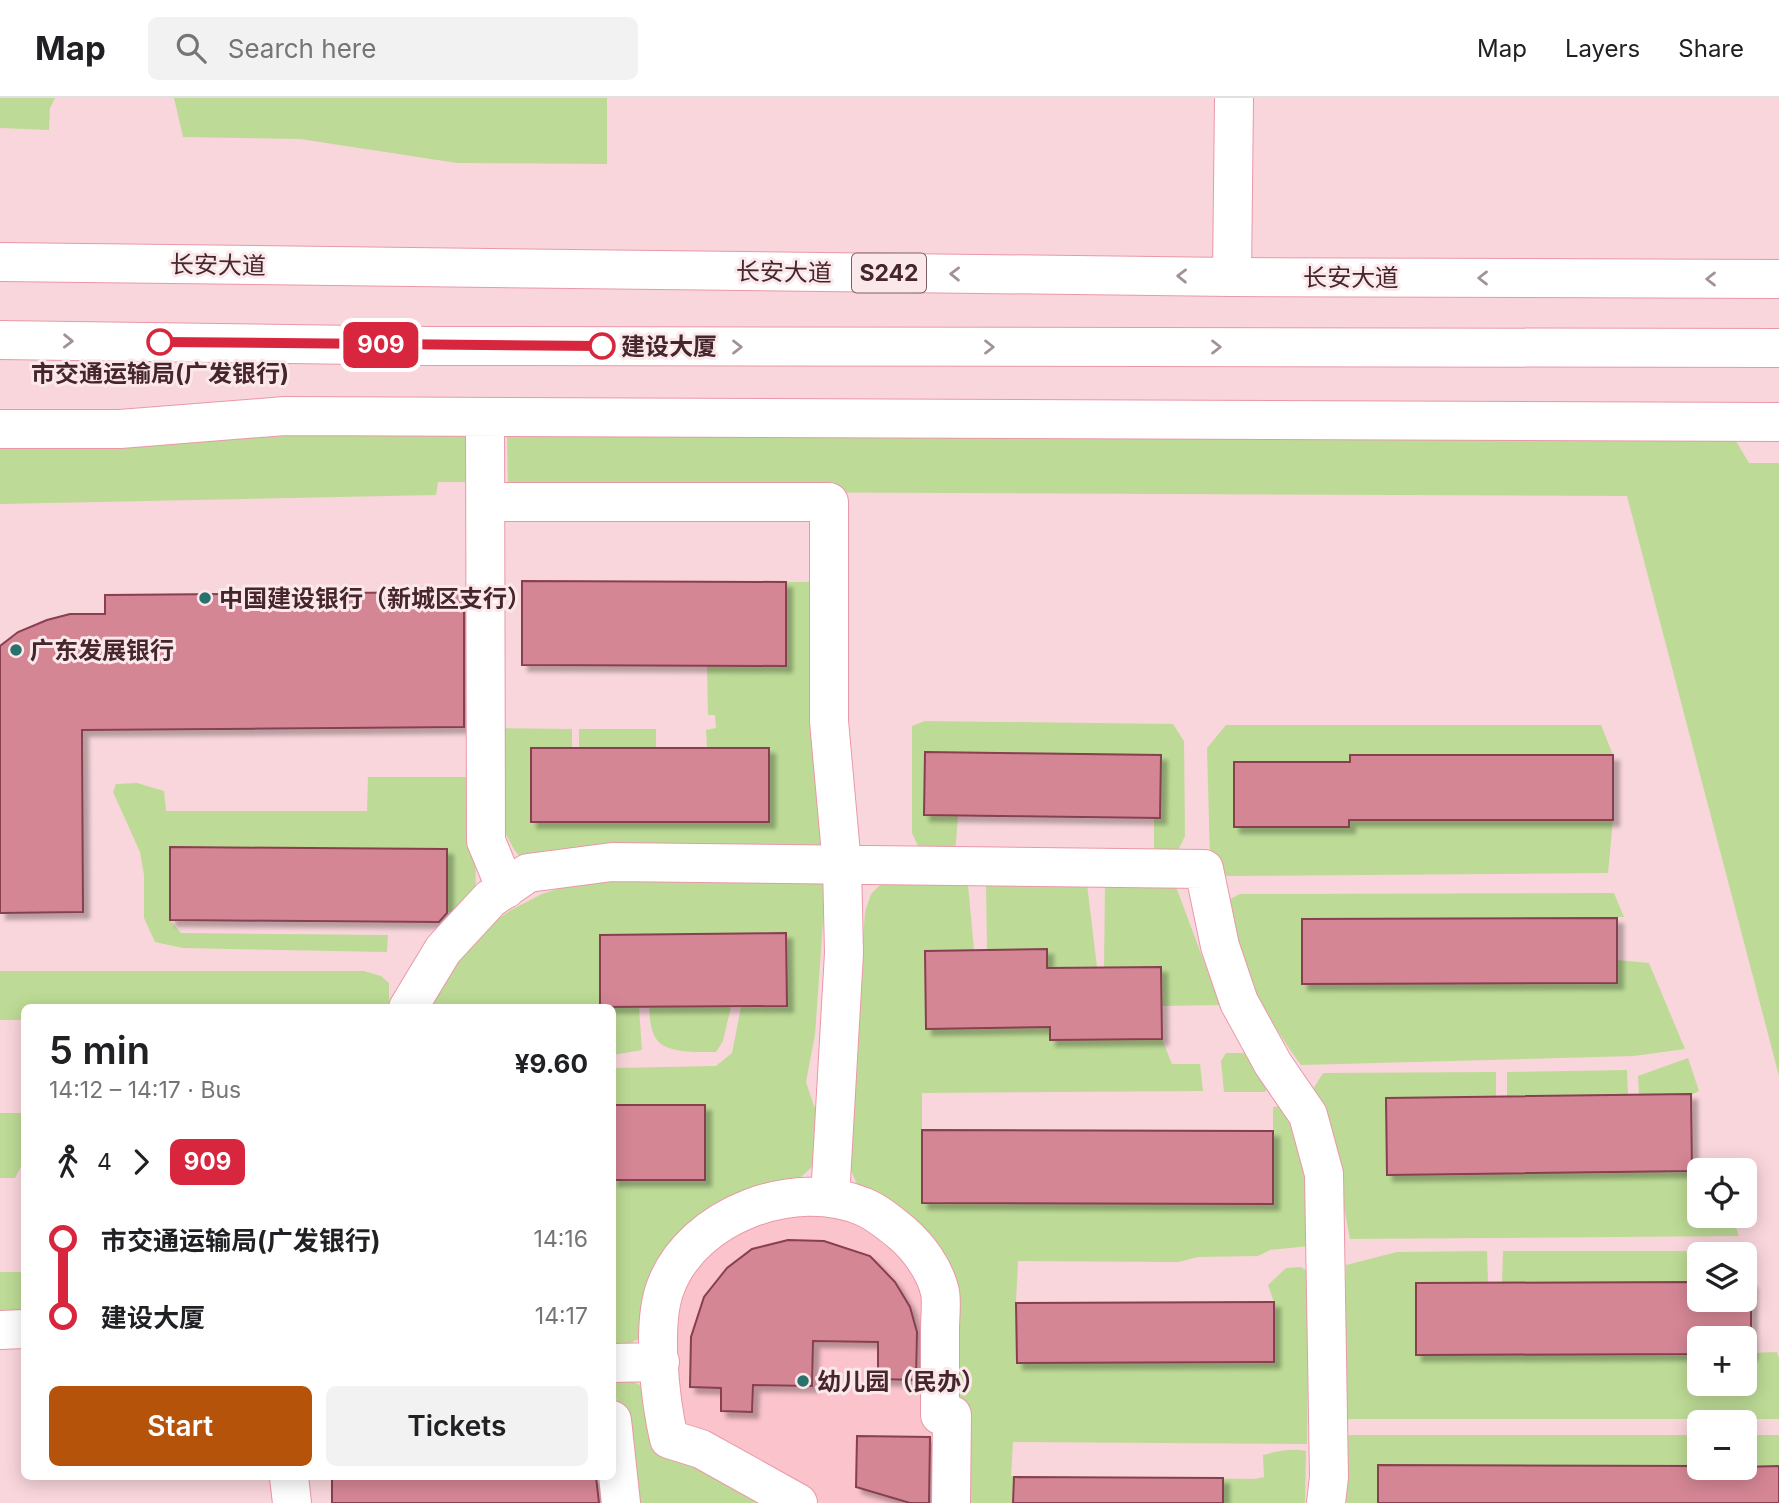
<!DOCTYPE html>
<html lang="en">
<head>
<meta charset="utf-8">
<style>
  :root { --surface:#fff; --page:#f2f2f2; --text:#202124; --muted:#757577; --line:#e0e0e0; --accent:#b45309 }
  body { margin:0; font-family:Inter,"Noto Sans SC",sans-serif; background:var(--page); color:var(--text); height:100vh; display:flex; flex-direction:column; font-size:26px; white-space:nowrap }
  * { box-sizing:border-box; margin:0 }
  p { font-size:23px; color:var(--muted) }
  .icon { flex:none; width:38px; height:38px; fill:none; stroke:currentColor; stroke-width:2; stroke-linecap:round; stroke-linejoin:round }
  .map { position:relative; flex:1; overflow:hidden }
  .drawer { position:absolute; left:21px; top:906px; width:595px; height:476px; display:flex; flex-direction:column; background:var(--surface); border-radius:10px; box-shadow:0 4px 18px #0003 }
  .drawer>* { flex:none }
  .badge { padding:0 14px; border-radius:10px; font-size:24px; line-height:46px }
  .fabs { position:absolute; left:1687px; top:1060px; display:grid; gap:14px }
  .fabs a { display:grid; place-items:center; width:70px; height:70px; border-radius:10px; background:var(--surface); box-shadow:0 4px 18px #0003; font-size:35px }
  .map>.badge { position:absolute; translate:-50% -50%; box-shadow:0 0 0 4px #fff }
  .legs { display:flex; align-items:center; gap:10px; height:77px; padding:0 28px; font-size:23px }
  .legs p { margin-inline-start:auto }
  .headline { display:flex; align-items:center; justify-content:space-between; height:119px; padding:0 28px }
  h1 { font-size:38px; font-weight:600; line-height:52px }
  .primary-button { display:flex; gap:14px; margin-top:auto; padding:14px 28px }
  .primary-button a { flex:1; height:80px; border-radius:10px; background:var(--accent); color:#fff; font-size:28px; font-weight:600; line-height:80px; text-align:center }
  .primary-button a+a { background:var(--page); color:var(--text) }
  ul { padding:0 28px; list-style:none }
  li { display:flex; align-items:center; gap:24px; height:77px; font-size:26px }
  li i { display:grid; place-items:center; width:10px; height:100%; margin:0 9px; background:currentColor }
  li i::after { content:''; width:18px; height:18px; margin:-9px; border:5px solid; border-radius:50%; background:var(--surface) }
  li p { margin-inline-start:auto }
  li:first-child i { background:linear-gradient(#0000 50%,currentColor 0) }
  li:last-child i { background:linear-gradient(currentColor 50%,#0000 0) }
  header { display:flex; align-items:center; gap:42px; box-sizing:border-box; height:98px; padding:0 35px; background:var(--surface); border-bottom:2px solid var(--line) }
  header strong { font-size:33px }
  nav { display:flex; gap:38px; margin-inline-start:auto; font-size:24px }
  .search { width:490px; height:63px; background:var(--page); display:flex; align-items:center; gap:18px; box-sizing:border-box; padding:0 24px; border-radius:10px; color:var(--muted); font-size:26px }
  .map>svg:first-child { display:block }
  .built { fill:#fbc3cc }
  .green { fill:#bddb96; fill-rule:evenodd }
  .building { fill:#d58695; stroke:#863f4f; stroke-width:2; filter:url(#shadow) }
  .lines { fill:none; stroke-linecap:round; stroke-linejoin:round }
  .minor-casing { stroke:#ea98a8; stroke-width:40 }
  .major-casing { stroke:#ea98a8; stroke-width:40 }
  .minor { stroke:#fff; stroke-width:38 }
  .major { stroke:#fff; stroke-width:38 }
  .oneway { stroke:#a29296 }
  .line-1-casing { stroke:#fff; stroke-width:16 }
  .line-1 { stroke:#d7263d; stroke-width:10 }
  .stop-1-dot { fill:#fff; stroke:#d7263d; stroke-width:3.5 }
  .poi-dot { fill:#29726c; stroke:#fae8eb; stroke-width:2.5 }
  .labels { text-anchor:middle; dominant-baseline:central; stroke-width:6; stroke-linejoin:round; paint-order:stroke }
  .shield { fill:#fae8eb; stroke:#7c6065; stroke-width:2 }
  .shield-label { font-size:23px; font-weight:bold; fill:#46262c }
  .street-label { font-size:24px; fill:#46262c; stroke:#fae8eb }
  .stop-label { font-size:24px; font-weight:bold; fill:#46262c; stroke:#fae8eb; text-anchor:start }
  .poi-label { font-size:24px; font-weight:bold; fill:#46262c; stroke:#fae8eb; text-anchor:start }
</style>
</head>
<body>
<header>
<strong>Map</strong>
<div class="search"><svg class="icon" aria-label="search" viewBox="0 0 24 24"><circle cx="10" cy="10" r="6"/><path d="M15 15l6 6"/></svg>Search here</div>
<nav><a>Map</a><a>Layers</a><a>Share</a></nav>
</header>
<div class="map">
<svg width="1779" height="1405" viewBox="0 0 1779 1405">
  <defs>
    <filter id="shadow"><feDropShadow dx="6" dy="6" stdDeviation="2" flood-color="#0004"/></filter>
  </defs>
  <rect width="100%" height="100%" fill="#f9d6db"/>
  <!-- built -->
  <path class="built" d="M 854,1116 L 919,1172 L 947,1328 L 947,1405 L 681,1405 L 674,1199 L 688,1172 L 749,1118 Z"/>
  <!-- green -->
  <path class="green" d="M 0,0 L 55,0 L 50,10 L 49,32 L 0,30 Z
    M 174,0 L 607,0 L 607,66 L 457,65 L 300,41 L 183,39 Z
    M 472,331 L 474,384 L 438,384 L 436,397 L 0,406 L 0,347 L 287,332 Z
    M 507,334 L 1733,338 L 1749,365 L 1779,365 L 1779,978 L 1627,398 L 508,393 Z
    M 786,484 L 823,484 L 826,753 L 524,763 L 515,753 L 497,720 L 496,630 L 572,631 L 572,650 L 531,650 L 531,724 L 769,724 L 707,650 L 706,632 L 716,630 L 715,617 L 708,617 L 707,568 L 786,567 Z
    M 925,623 L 1173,626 L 1184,643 L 1185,738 L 1176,757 L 1154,757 L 1154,720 L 958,718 L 955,756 L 921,754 L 912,735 L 912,628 Z
    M 1226,627 L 1601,627 L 1613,657 L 1351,657 L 1350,664 L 1234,664 L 1234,728 L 1349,729 L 1349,722 L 1613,722 L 1608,775 L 1226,778 L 1210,761 L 1207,650 Z
    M 579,631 L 656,631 L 656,650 L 579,650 Z
    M 368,679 L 474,679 L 476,800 L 462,814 L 447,814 L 447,751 L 170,749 L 170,822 L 181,835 L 388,837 L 387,854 L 183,850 L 155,844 L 144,820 L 144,777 L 140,754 L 113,694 L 116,686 L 137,685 L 164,693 L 166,713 L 367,713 Z
    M 826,780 L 815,937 L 806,984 L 814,1008 L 821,1014 L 814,1067 L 791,1088 L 756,1096 L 641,1240 L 626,1247 L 613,1248 L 613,970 L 716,968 L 732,955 L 741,909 L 731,909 L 723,943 L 716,954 C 700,954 668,956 657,942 C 650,933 650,920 649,910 L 639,910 L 642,952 L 613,957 L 612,910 L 425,910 L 448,881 L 477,834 L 511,812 L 542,796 L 585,782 Z
    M 881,786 L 968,787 L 974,852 L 987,852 L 986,787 L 1087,786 L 1097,869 L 1104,869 L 1105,786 L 1175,786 L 1220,907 L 1162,908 L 1162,941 L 1172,966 L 1200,966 L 1203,993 L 922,995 L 922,1032 L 1273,1033 L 1273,1009 L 1288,1007 L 1309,1075 L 1309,1148 L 1270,1152 L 1258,1158 L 1198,1159 L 1178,1164 L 1018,1163 L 1016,1205 L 1274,1204 L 1268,1187 L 1286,1170 L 1301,1169 L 1309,1174 L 1307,1346 L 1013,1344 L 1011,1378 L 1255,1381 L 1264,1379 L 1263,1357 C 1277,1353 1292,1350 1306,1353 L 1305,1405 L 954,1405 L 951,1201 L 861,1095 L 849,1068 L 848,1052 L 865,814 L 871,796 Z
    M 1614,795 L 1624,819 L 1303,821 L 1302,886 L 1617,885 L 1617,862 L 1649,865 L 1685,951 L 1634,958 L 1301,967 C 1272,927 1223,852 1228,802 L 1240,796 Z
    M 0,873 L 364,873 L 381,878 L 389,885 L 389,910 L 24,910 L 24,922 L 0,922 Z
    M 1226,955 L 1250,955 L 1267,990 L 1265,994 L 1224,994 L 1221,963 Z
    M 1688,960 L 1699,993 L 1691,997 L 1692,1073 L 1699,1074 L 1699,1118 L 1732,1118 L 1739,1138 L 1350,1141 L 1325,1011 L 1313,991 L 1323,975 L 1496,974 L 1496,998 L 1507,998 L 1507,974 L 1627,972 L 1628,997 L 1639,997 L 1638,978 Z
    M 0,1015 L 22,1015 L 24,1018 L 24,1063 L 15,1080 L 0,1080 Z
    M 1487,1153 L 1488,1184 L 1502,1184 L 1503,1153 L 1746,1153 L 1757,1182 L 1751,1185 L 1751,1255 L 1777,1254 L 1779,1260 L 1779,1321 L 1346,1321 L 1346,1167 L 1397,1154 ZM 1699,1157 L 1745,1157 L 1745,1202 L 1699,1202 ZM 1699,1241 L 1745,1241 L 1745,1286 L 1699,1286 Z
    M 0,1174 L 24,1174 L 24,1222 L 0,1223 Z
    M 626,1280 L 646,1290 L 714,1366 L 779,1405 L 630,1405 L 627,1344 L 613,1287 L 612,1285 Z
    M 1345,1337 L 1699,1337 L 1699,1368 L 1379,1367 L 1378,1405 L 1342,1405 Z
    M 1745,1337 L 1779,1337 L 1779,1368 L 1745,1368 Z"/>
  <!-- building -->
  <path class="building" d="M 522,483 L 786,484 L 786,568 L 522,567 Z
    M 464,494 L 464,629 L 82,632 L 83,814 L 0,815 L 0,548 L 18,534 L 47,522 L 70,516 L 105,516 L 105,497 Z
    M 531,650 L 769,650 L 769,724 L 531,724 Z
    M 925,654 L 1161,657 L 1160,720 L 924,717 Z
    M 1350,657 L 1613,657 L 1613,722 L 1349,722 L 1349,729 L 1234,729 L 1234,664 L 1350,664 Z
    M 170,749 L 447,751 L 447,815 L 439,824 L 170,822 Z
    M 1617,820 L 1617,885 L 1302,886 L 1302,821 Z
    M 786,835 L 787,908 L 600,909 L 600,837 Z
    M 1047,851 L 1047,870 L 1161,869 L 1162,941 L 1050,942 L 1050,929 L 926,931 L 925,853 Z
    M 1691,996 L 1692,1073 L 1387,1077 L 1386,1000 Z
    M 612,1007 L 705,1007 L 705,1082 L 612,1082 Z
    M 922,1032 L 1273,1033 L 1273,1106 L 922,1105 Z
    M 788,1142 L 824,1143 L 870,1158 L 895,1184 L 910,1209 L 917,1234 L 916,1282 L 878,1281 L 878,1244 L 813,1243 L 812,1288 L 753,1287 L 752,1314 L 721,1313 L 721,1290 L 690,1289 L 691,1239 L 704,1199 L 727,1170 L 752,1151 Z
    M 1699,1184 L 1699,1202 L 1745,1202 L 1745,1184 L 1751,1184 L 1751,1256 L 1745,1256 L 1745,1241 L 1699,1241 L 1699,1256 L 1416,1257 L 1416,1185 Z
    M 1274,1204 L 1274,1264 L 1017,1265 L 1016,1205 Z
    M 857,1338 L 930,1339 L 929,1405 L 910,1405 L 856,1389 Z
    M 1378,1367 L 1699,1368 L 1699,1370 L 1779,1368 L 1779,1405 L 1378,1405 Z
    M 332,1379 L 596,1379 L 599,1405 L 332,1405 Z
    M 1014,1379 L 1223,1380 L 1223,1405 L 1013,1405 Z"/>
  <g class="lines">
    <!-- minor casing -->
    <g class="minor-casing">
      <path id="minor" d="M 1232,179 L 1234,0
        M 485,319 L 486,743 L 506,791
        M 0,331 L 120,331 L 285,318 L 1779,324
        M 486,404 L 829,404 L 829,623 L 842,767 L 844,855 L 830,1100
        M 408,910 L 443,852 L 490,801 L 528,775 L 612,764 L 1204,771 L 1220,848 L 1239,904 L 1273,966 L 1308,1017 L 1324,1076 L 1329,1379 L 1326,1405
        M 0,1232 L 24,1231
        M 612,1265 L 660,1264
        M 612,1322 L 621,1405
        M 289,1379 L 292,1405
        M 798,1405 L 701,1351 L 669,1341 C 660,1302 651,1225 666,1188 C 693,1117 795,1079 864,1109 C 878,1115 891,1126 903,1136 C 919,1150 935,1172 940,1194 C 942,1205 940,1220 940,1231 C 940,1260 940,1288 940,1317 L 952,1317 L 951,1405"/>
    </g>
    <!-- major casing -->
    <g class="major-casing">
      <path id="major" d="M 0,164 L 1232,179 L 1779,181
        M 0,242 L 428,248 L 1779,250"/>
    </g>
    <!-- minor -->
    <use href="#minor" class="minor"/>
    <!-- major -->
    <use href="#major" class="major"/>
  </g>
  <!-- one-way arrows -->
  <defs><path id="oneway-chevron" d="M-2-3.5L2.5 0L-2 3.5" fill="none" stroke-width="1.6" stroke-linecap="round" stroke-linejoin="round" transform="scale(1.75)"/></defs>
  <g class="oneway">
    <use href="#oneway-chevron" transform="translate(955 176) rotate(-179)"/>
    <use href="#oneway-chevron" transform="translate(1182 178) rotate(-179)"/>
    <use href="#oneway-chevron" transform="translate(1483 180) rotate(-180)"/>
    <use href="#oneway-chevron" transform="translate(1711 181) rotate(-180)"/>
    <use href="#oneway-chevron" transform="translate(68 243) rotate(1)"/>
    <use href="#oneway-chevron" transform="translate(737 249)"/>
    <use href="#oneway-chevron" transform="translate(989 249)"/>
    <use href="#oneway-chevron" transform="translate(1216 249)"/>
  </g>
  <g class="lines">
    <!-- line-1 casing -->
    <g class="line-1-casing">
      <path id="line-1" d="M 160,244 L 602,248"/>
    </g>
    <!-- line-1 -->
    <use href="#line-1" class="line-1"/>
  </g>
  <!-- markers -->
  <g class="stop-1-dot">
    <circle cx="160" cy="244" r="12"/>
    <circle cx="602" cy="248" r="12"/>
  </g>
  <g class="poi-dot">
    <circle cx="205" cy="500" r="7"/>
    <circle cx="16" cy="552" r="7"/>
    <circle cx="803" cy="1283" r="7"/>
  </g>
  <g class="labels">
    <!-- shield labels -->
    <rect class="shield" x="852" y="155.5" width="74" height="39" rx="5"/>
    <g class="shield-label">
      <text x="889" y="175">S242</text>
    </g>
    <!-- street labels -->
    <g class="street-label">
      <text transform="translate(218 167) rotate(1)">长安大道</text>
      <text transform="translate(784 174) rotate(1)">长安大道</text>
      <text x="1351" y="179">长安大道</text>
    </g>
    <!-- stop labels -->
    <g class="stop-label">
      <text x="621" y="248">建设大厦</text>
      <text x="160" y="275" text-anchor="middle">市交通运输局(广发银行)</text>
    </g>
    <!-- poi labels -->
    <g class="poi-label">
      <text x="219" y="500">中国建设银行（新城区支行）</text>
      <text x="30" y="552">广东发展银行</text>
      <text x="817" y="1283">幼儿园（民办）</text>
    </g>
  </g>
</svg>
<div class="fabs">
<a><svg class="icon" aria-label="locate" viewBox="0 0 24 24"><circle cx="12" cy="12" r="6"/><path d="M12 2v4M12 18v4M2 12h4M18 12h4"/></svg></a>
<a><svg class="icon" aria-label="layers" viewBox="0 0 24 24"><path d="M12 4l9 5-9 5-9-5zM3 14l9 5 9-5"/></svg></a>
<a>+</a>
<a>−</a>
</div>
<b class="badge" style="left:381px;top:247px;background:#d7263d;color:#fff">909</b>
<section class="drawer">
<div class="headline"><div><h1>5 min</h1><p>14:12 – 14:17 · Bus</p></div><b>¥9.60</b></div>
<div class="legs"><svg class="icon" aria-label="walk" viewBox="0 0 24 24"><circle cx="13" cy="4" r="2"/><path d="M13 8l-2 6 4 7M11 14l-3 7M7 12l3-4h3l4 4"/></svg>4<svg class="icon" aria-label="forward" viewBox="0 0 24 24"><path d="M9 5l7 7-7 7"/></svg><b class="badge" style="background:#d7263d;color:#fff">909</b></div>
<ul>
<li><i style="color:#d7263d"></i><b>市交通运输局(广发银行)</b><p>14:16</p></li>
<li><i style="color:#d7263d"></i><b>建设大厦</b><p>14:17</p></li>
</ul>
<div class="primary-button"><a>Start</a><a>Tickets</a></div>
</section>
</div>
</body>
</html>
